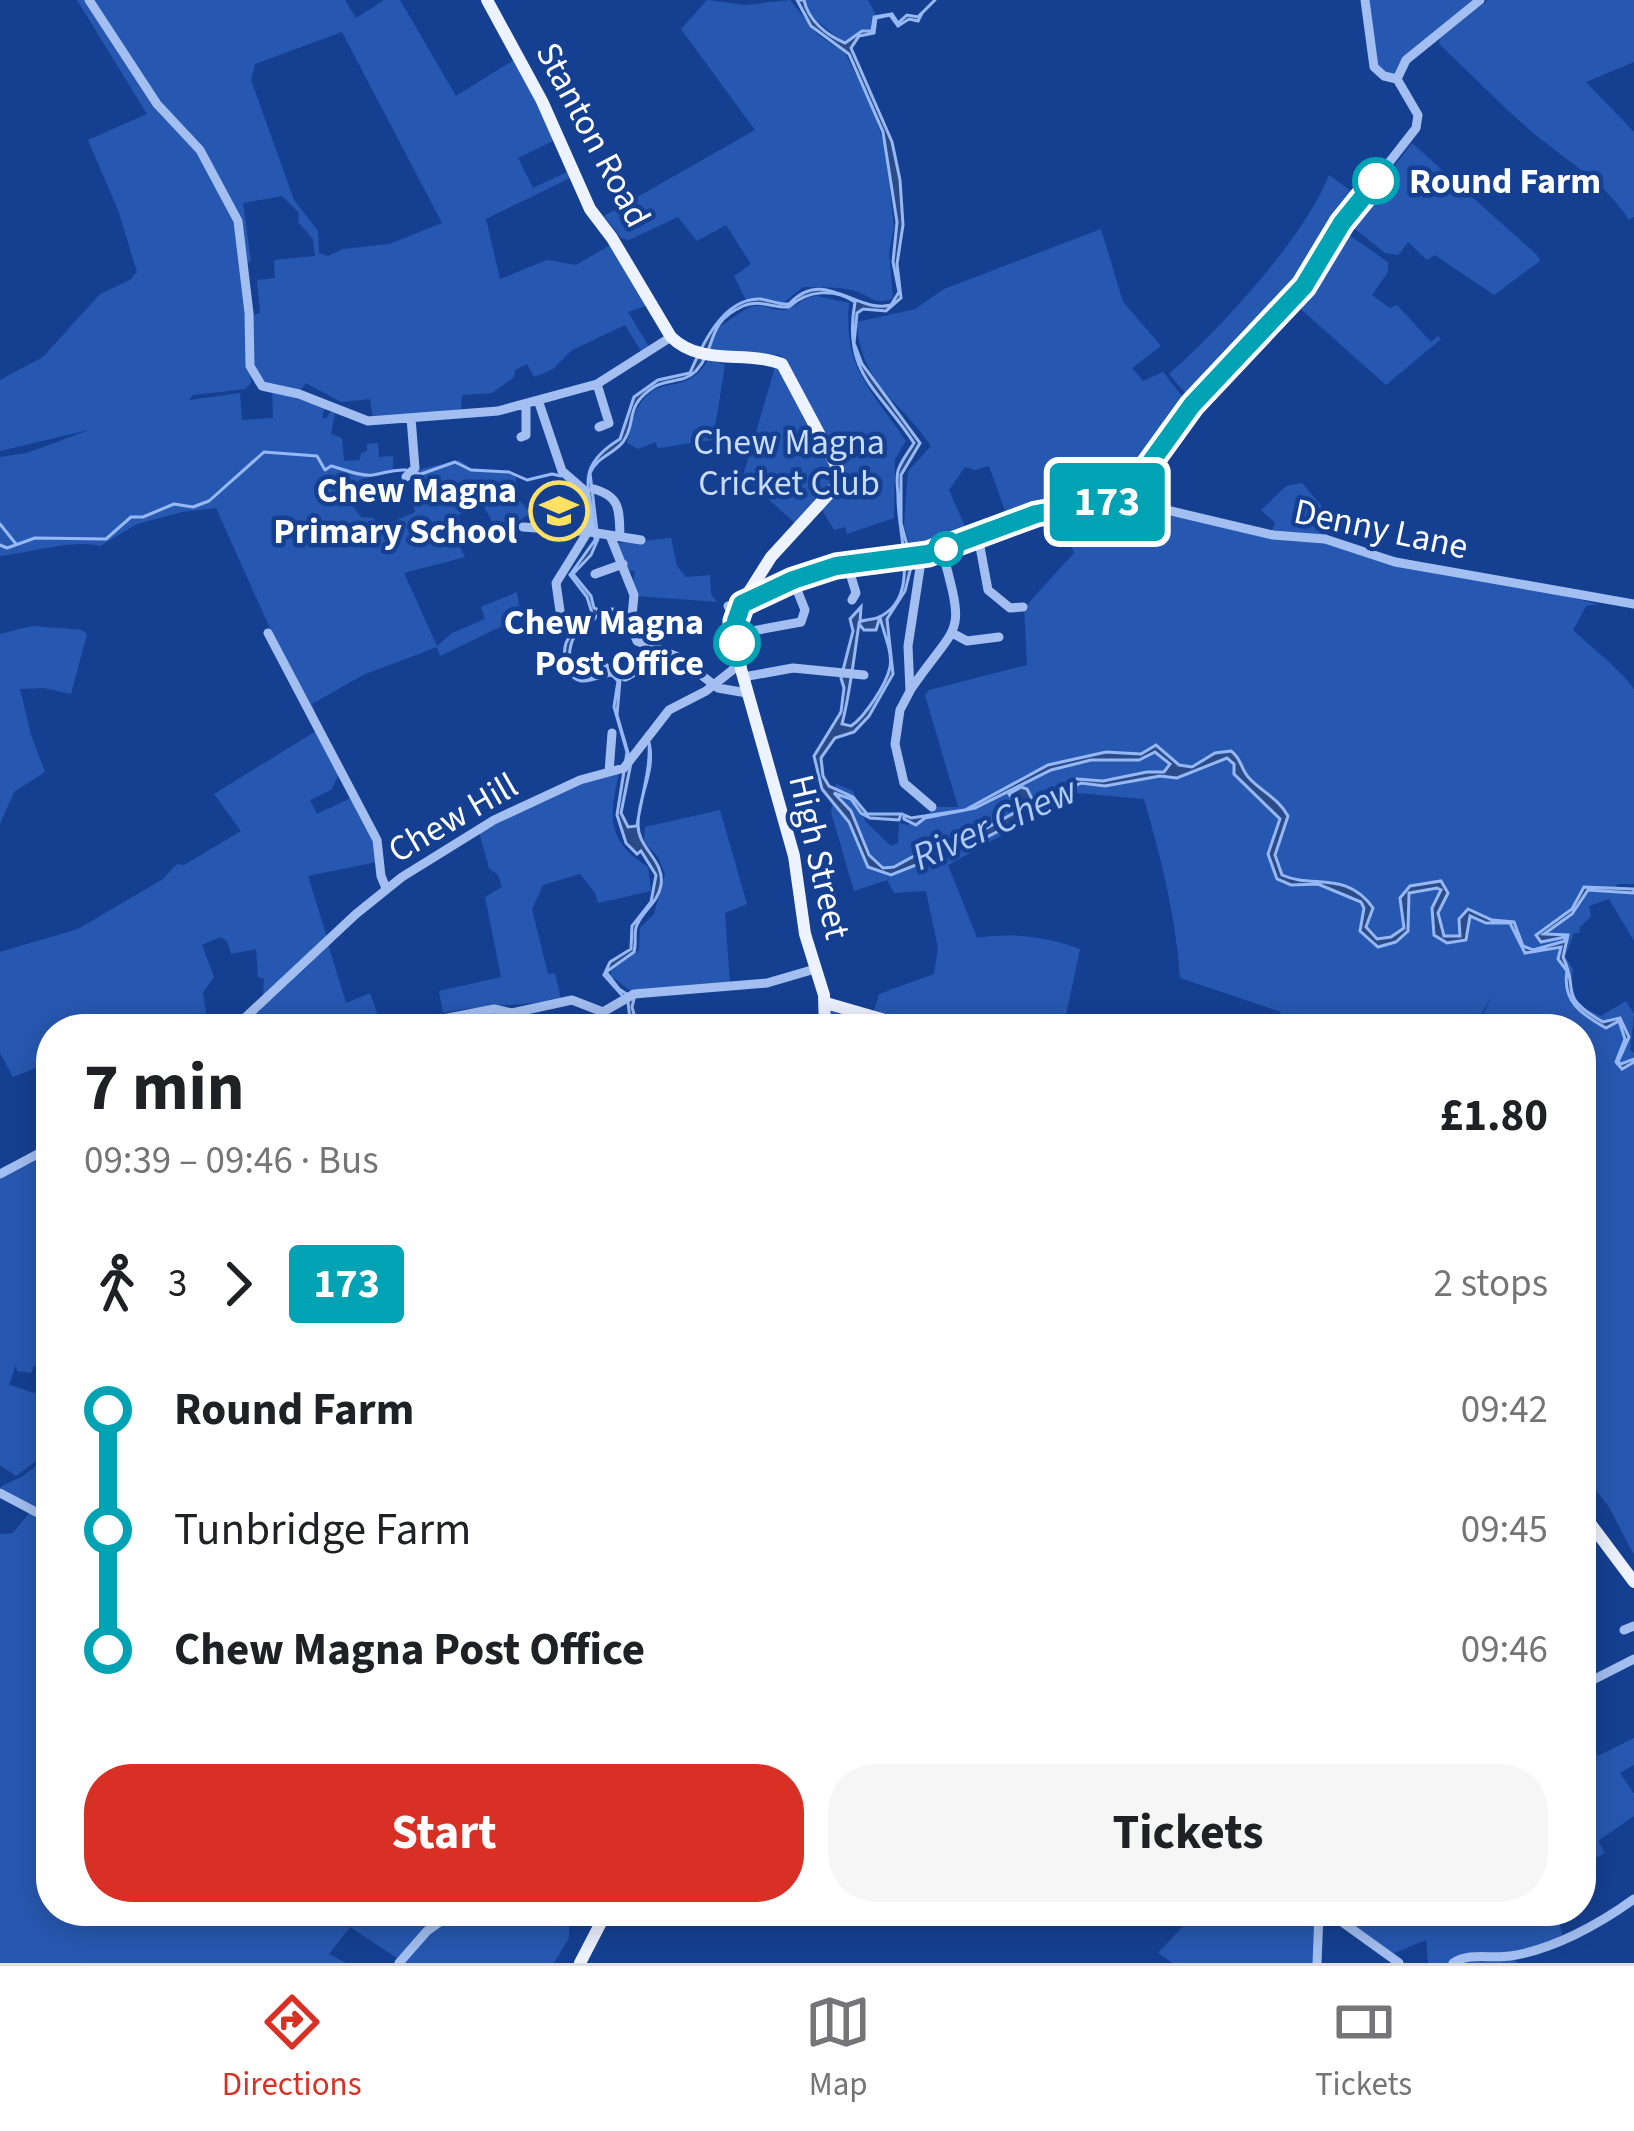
<!DOCTYPE html>
<html lang="en">
<head>
<meta charset="utf-8">
<style>
  :root { --surface:#fff; --page:#f6f6f6; --text:#202124; --muted:#757577; --line:#e0e0e0; --accent:#d93025 }
  body { margin:0; font-family:"Source Sans 3",sans-serif; background:var(--page); color:var(--text); height:100vh; display:flex; flex-direction:column; font-size:45px; white-space:nowrap }
  * { box-sizing:border-box; margin:0 }
  p { font-size:39px; color:var(--muted) }
  .icon { flex:none; width:66px; height:66px; fill:none; stroke:currentColor; stroke-width:2; stroke-linecap:round; stroke-linejoin:round }
  .map { position:relative; flex:1; overflow:hidden }
  .details { position:absolute; left:36px; top:1014px; width:1560px; height:912px; display:flex; flex-direction:column; background:var(--surface); border-radius:48px; box-shadow:0 6px 30px #0003 }
  .details>* { flex:none }
  .badge { padding:0 24px; border-radius:9px; font-size:42px; line-height:78px }
  .map>.badge { position:absolute; translate:-50% -50%; box-shadow:0 0 0 6px #fff }
  .legs { display:flex; align-items:center; gap:18px; height:132px; padding:0 48px; font-size:39px }
  .legs p { margin-inline-start:auto }
  .head { display:flex; align-items:center; justify-content:space-between; height:204px; padding:0 48px }
  h1 { font-size:66px; font-weight:700; line-height:90px }
  .button { display:flex; gap:24px; margin-top:auto; padding:24px 48px }
  .button a { flex:1; height:138px; border-radius:48px; background:var(--accent); color:#fff; font-size:48px; font-weight:700; line-height:138px; text-align:center }
  .button a+a { background:var(--page); color:var(--text) }
  ul { padding:0 48px; list-style:none }
  li { display:flex; align-items:center; gap:42px; height:120px; font-size:45px }
  li i { display:grid; place-items:center; width:18px; height:100%; margin:0 15px; background:currentColor }
  li i::after { content:''; width:30px; height:30px; margin:-15px; border:9px solid; border-radius:50%; background:var(--surface) }
  li p { margin-inline-start:auto }
  li:first-child i { background:linear-gradient(#0000 50%,currentColor 0) }
  li:last-child i { background:linear-gradient(currentColor 50%,#0000 0) }
  .dock { display:flex; justify-content:space-around; align-items:center; height:168px; border-top:3px solid var(--line); background:var(--surface); font-size:33px; color:var(--muted) }
  .dock a { display:grid; justify-items:center; gap:6px }
  .dock .on { color:var(--accent) }
  .map>svg:first-child { display:block }
  .green { fill:#2758b1; fill-rule:evenodd }
  .water { fill:#2a4a88; stroke:#96b8f4; stroke-width:3; fill-rule:evenodd }
  .lines { fill:none; stroke-linecap:round; stroke-linejoin:round }
  .stream { stroke:#96b8f4; stroke-width:3 }
  .minor { stroke:#a3bff1; stroke-width:9 }
  .major { stroke:#edf2ff; stroke-width:12 }
  .line-1-casing { stroke:#fff; stroke-width:27 }
  .line-1 { stroke:#00a3b4; stroke-width:18 }
  .stop-1-dot { fill:#fff; stroke:#00a3b4; stroke-width:6 }
  .labels { text-anchor:middle; dominant-baseline:central; stroke-width:9; stroke-linejoin:round; paint-order:stroke }
  .street-label { font-size:36px; fill:#fff; stroke:#154092 }
  .stop-label { font-size:36px; font-weight:bold; fill:#fff; stroke:#154092; text-anchor:start }
  .park-label { font-size:36px; fill:#cadcfc; stroke:#154092 }
  .poi-label { font-size:36px; font-weight:bold; fill:#fff; stroke:#154092; text-anchor:end }
  .water-label { font-size:39px; font-style:italic; fill:#b0caf8; stroke:#154092 }
</style>
</head>
<body>
<div class="map">
<svg width="1634" height="1963" viewBox="0 0 1634 1963">
  <rect width="100%" height="100%" fill="#154092"/>
  <!-- green -->
  <path class="green" d="M 77,0 L 345,0 L 356,18 L 384,0 L 400,0 L 456,96 L 515,59 L 555,140 L 518,158 L 533,188 L 569,171 L 572,177 L 486,219 L 500,279 L 547,260 L 576,265 L 612,244 L 648,305 L 628,312 L 649,347 L 641,351 L 625,325 L 572,350 L 553,369 L 534,377 L 527,364 L 515,370 L 514,377 L 492,393 L 462,395 L 461,409 L 373,419 L 370,399 L 341,402 L 306,383 L 299,392 C 288,388 271,388 261,382 C 243,370 252,332 253,315 L 260,313 L 257,280 L 275,278 L 274,260 L 315,256 L 313,239 L 298,222 L 299,213 L 282,196 L 243,203 L 251,261 L 246,264 L 240,251 L 239,257 L 251,383 L 245,389 L 193,395 L 189,400 L 240,393 L 242,420 L 273,418 L 272,390 L 325,408 L 322,417 L 326,419 L 330,412 L 335,413 L 331,434 L 342,438 L 344,461 L 360,460 L 361,453 L 367,451 L 367,444 L 378,443 L 379,457 L 393,456 L 393,471 L 359,480 L 357,494 L 348,499 L 361,517 L 374,518 L 379,528 L 415,512 L 410,484 L 414,483 L 413,471 L 459,460 L 471,468 L 516,475 L 516,497 L 529,511 L 528,515 L 499,533 L 478,497 L 464,503 L 466,511 L 458,515 L 465,541 L 458,544 L 465,557 L 404,573 L 437,646 L 452,633 L 485,619 L 481,607 L 517,592 L 521,617 L 440,656 L 437,647 L 363,675 L 312,704 L 316,715 L 309,718 L 278,660 L 281,653 L 216,508 L 182,512 L 137,524 L 100,546 C 70,539 31,553 0,556 L 0,457 L 27,453 L 92,429 L 0,451 L 0,380 L 43,357 L 100,294 L 130,280 L 137,272 L 118,210 L 88,140 L 147,114 ZM 342,32 L 442,223 L 390,244 L 343,249 L 328,256 L 319,253 L 318,231 L 294,200 L 251,80 L 255,64 Z
    M 707,0 L 745,5 L 790,0 L 817,34 L 845,53 L 871,105 L 884,143 L 890,191 L 894,227 L 889,252 L 893,298 C 876,306 872,297 856,291 C 840,286 820,288 803,287 L 783,303 L 764,298 L 746,300 L 734,276 L 751,264 L 726,225 L 697,241 L 678,217 L 629,240 L 621,238 L 604,216 L 755,130 L 681,29 Z
    M 804,0 L 868,0 L 876,15 L 872,16 L 871,30 L 864,29 L 852,39 L 841,41 L 807,12 Z
    M 1369,0 L 1476,0 L 1400,62 L 1393,75 L 1378,67 Z
    M 1488,0 L 1634,0 L 1634,62 L 1586,82 L 1634,132 L 1634,217 L 1629,220 C 1604,180 1564,160 1530,130 C 1498,102 1469,72 1439,44 L 1440,38 Z
    M 1412,143 L 1537,255 L 1540,261 L 1494,295 L 1435,255 L 1427,260 L 1408,242 L 1399,255 L 1385,253 L 1350,225 Z
    M 1329,175 L 1358,196 L 1309,275 L 1192,401 L 1169,374 C 1220,329 1305,237 1329,175 Z
    M 1101,229 L 1123,302 L 1161,346 L 1132,368 L 1143,381 L 1163,372 L 1188,404 L 1126,491 L 1081,505 L 1070,480 L 1046,493 L 1051,507 L 1008,519 L 989,466 L 975,470 L 965,467 L 949,490 L 969,536 L 929,551 L 912,553 L 904,525 L 908,471 L 931,446 C 901,401 860,384 857,322 L 915,309 L 944,289 Z
    M 1343,231 L 1388,262 L 1388,272 L 1372,295 L 1390,308 L 1397,305 L 1431,342 L 1438,336 L 1441,339 L 1386,385 L 1294,303 L 1311,285 Z
    M 817,296 L 849,303 C 843,369 872,390 906,441 L 895,459 L 894,518 L 847,534 L 845,527 L 834,530 L 821,508 L 840,488 L 844,472 L 790,366 L 780,355 L 709,352 L 717,328 C 729,322 739,311 751,307 C 765,302 777,315 790,308 C 802,303 803,297 817,296 Z
    M 709,358 L 725,365 L 713,440 L 658,448 L 655,442 L 638,449 L 627,443 C 644,355 683,408 709,358 Z
    M 776,364 L 837,473 L 836,481 L 796,524 L 743,476 Z
    M 1302,483 L 1336,523 L 1324,540 L 1598,604 L 1586,606 L 1573,630 C 1594,650 1617,666 1634,689 L 1634,884 L 1617,884 L 1614,892 L 1634,893 L 1634,941 L 1609,899 L 1589,906 L 1591,916 L 1580,927 L 1579,933 L 1574,933 L 1565,957 L 1573,969 L 1571,992 L 1585,1009 L 1601,1016 L 1626,1001 L 1634,1014 L 1630,1050 L 1634,1053 L 1634,1555 L 1609,1507 L 1587,1479 L 1592,1425 L 1586,1475 L 1581,1473 L 1581,1029 L 1476,1029 L 1493,993 L 1473,1029 L 1274,1029 L 1281,1012 L 1180,978 C 1176,916 1161,858 1144,799 L 1078,793 L 948,865 L 977,938 C 1008,932 1050,937 1080,949 L 1063,1029 L 821,1029 L 831,1009 L 871,1020 L 879,994 L 934,974 L 938,948 L 926,891 L 894,893 L 887,880 L 854,891 L 831,812 L 836,784 L 853,791 L 866,822 L 891,846 L 898,843 L 899,823 L 908,825 L 928,818 L 932,807 L 958,807 L 925,695 L 929,690 L 1027,665 L 1024,608 L 1074,553 L 1063,525 L 1050,514 L 1100,505 L 1102,511 C 1158,506 1215,529 1270,537 L 1275,523 L 1261,510 L 1286,486 Z
    M 671,538 L 677,566 L 686,577 L 710,575 L 711,594 L 717,602 L 637,596 L 633,583 L 635,571 L 626,570 L 618,543 Z
    M 32,626 L 82,630 L 87,634 L 71,694 L 44,688 L 20,689 L 31,735 L 45,772 L 14,792 L 0,824 L 0,634 Z
    M 316,731 L 339,774 L 331,790 L 310,800 L 317,814 L 351,798 L 373,841 L 377,862 L 308,876 L 327,938 L 263,995 L 264,979 L 258,977 L 256,949 L 231,954 L 227,941 L 220,937 L 202,945 L 214,977 L 203,992 L 208,1029 L 149,1029 L 148,1024 L 121,1029 L 51,1029 L 51,1062 L 13,1077 L 0,1053 L 0,952 L 78,929 L 163,879 L 177,864 L 184,865 L 241,831 L 214,794 Z
    M 619,773 C 609,817 606,841 648,867 L 651,891 L 598,903 L 595,893 L 580,874 L 543,885 L 532,909 L 548,974 L 555,973 L 561,999 C 521,1007 483,1004 443,1013 L 439,991 L 501,977 L 485,897 L 502,887 L 498,875 L 489,868 L 479,832 L 582,783 Z
    M 720,810 L 747,904 L 725,913 L 730,984 L 632,992 L 611,976 L 611,971 L 639,950 L 640,928 L 654,914 L 665,874 L 658,857 L 644,842 L 645,827 Z
    M 328,944 L 346,1003 L 370,993 L 383,1029 L 238,1029 Z
    M 44,1157 L 51,1163 L 51,1368 L 34,1366 L 31,1373 L 17,1371 L 16,1364 L 9,1385 L 51,1398 L 51,1450 L 16,1476 L 0,1465 L 0,1178 Z
    M 51,1454 L 51,1517 L 0,1487 L 23,1476 Z
    M 29,1513 L 51,1525 L 51,1911 L 435,1911 L 439,1916 L 398,1959 L 350,1927 L 329,1954 L 346,1963 L 0,1963 L 0,1534 L 13,1533 Z
    M 1581,1733 L 1598,1756 L 1634,1738 L 1634,1765 L 1620,1773 L 1634,1794 L 1634,1816 L 1598,1841 L 1605,1853 L 1581,1865 Z
    M 458,1911 L 569,1911 L 569,1938 L 554,1963 L 401,1963 L 429,1932 Z
    M 1197,1911 L 1308,1911 L 1317,1918 L 1313,1963 L 1173,1963 L 1158,1953 Z
    M 1335,1911 L 1366,1911 L 1376,1918 L 1380,1911 L 1398,1911 L 1415,1925 L 1426,1911 L 1557,1911 L 1563,1938 L 1513,1957 L 1517,1963 L 1428,1963 L 1426,1940 L 1392,1954 Z"/>
  <!-- water -->
  <path class="water" d="M 797,0 L 804,0 C 808,20 826,35 845,43 L 862,31 L 872,31 L 874,17 L 892,14 L 898,23 L 907,15 L 918,17 L 922,13 L 918,21 L 909,19 L 898,26 L 890,15 L 876,18 L 874,33 L 859,36 L 851,48 L 892,142 L 900,180 L 903,225 L 897,264 L 901,298 L 886,311 L 863,309 L 857,313 L 854,343 L 862,364 L 920,443 L 901,475 L 901,523 L 912,563 L 905,591 L 887,619 L 893,674 L 869,716 L 854,732 L 835,738 L 821,758 L 823,776 L 829,786 L 853,797 L 867,814 L 901,814 L 899,820 L 870,818 L 861,813 L 851,799 L 834,793 L 851,811 L 869,855 L 883,868 L 894,867 L 925,850 L 970,837 L 1014,813 L 1016,805 L 1009,794 L 1021,787 L 1027,789 L 1034,803 L 1077,779 L 1103,781 L 1147,772 L 1164,772 L 1170,764 L 1155,752 L 1139,760 L 1091,760 L 1051,770 L 975,808 L 925,818 L 916,825 L 904,819 L 904,815 L 911,818 L 965,810 L 1048,765 L 1106,752 L 1141,754 L 1156,745 L 1179,765 L 1192,767 L 1215,753 L 1231,751 C 1242,759 1240,768 1249,778 C 1262,792 1278,798 1288,816 L 1275,855 L 1282,875 C 1313,889 1346,870 1373,908 L 1366,927 L 1377,939 L 1391,937 L 1404,928 L 1400,898 L 1410,886 L 1441,881 L 1448,893 L 1438,913 L 1444,936 L 1460,936 L 1459,919 L 1468,909 L 1492,920 L 1514,922 L 1523,946 L 1533,950 L 1565,941 L 1565,937 L 1541,942 L 1536,935 L 1572,909 L 1584,887 L 1634,889 L 1634,893 L 1588,890 L 1572,914 L 1544,934 L 1568,935 L 1563,957 C 1580,992 1556,995 1603,1022 L 1620,1018 L 1629,1037 L 1618,1062 L 1621,1064 L 1634,1059 L 1634,1062 L 1622,1069 L 1616,1062 L 1625,1039 L 1619,1021 L 1606,1028 C 1581,1014 1562,1001 1567,971 L 1558,959 L 1561,947 L 1525,953 L 1510,923 L 1486,923 L 1470,916 L 1466,940 L 1447,943 L 1434,935 L 1432,908 L 1441,890 L 1437,888 L 1409,893 L 1408,931 L 1396,942 L 1378,947 L 1360,931 L 1364,908 L 1361,902 L 1318,884 L 1291,885 L 1277,879 L 1268,854 L 1280,819 L 1234,774 L 1234,764 L 1227,758 L 1177,778 L 1160,776 L 1105,786 L 1081,783 L 1041,802 L 1026,817 L 979,841 L 922,857 L 921,863 L 891,875 L 868,867 L 849,822 L 822,789 L 814,756 L 841,712 L 844,688 L 841,678 L 853,631 L 850,619 L 861,607 L 860,622 C 865,619 871,620 877,618 C 923,599 897,534 898,496 C 898,487 895,477 899,468 C 902,460 909,451 914,443 C 879,389 842,374 855,302 C 835,288 807,290 789,307 C 773,308 759,299 743,306 C 704,324 718,347 696,371 C 683,384 668,378 654,387 C 623,407 638,421 623,442 C 612,455 598,456 590,473 L 598,539 L 591,555 L 573,574 L 591,596 L 594,608 L 601,611 C 582,638 568,623 569,670 L 584,679 L 607,673 L 620,680 L 617,715 L 631,763 L 621,813 L 628,827 L 637,826 C 641,797 651,770 649,742 C 656,772 638,795 638,825 C 638,849 665,860 661,885 C 658,903 643,910 637,925 C 633,934 637,942 634,952 L 606,972 L 619,989 L 634,999 L 632,1007 L 638,1029 L 631,1029 L 628,1002 L 604,975 L 610,962 L 631,949 L 632,926 L 651,902 L 656,875 L 641,851 L 637,854 L 626,843 L 617,815 L 627,752 L 614,707 L 618,681 L 612,675 C 603,676 591,681 584,681 C 567,681 562,656 566,643 C 571,630 584,625 593,616 L 587,597 L 570,575 L 595,540 C 595,493 568,471 620,439 L 634,397 L 658,380 L 690,373 C 702,345 723,298 760,299 C 771,300 778,305 789,304 C 824,266 855,314 891,305 L 899,292 L 893,262 L 897,222 L 883,132 L 849,54 L 811,26 ZM 880,617 C 883,632 893,652 890,667 C 887,683 865,717 851,726 L 842,724 C 850,694 854,656 859,624 L 864,630 L 876,630 Z"/>
  <g class="lines">
    <!-- stream -->
    <path class="stream" d="M 920,15 L 935,0
      M 415,473 L 421,474 L 455,462 L 471,470 L 509,472 L 527,480 L 552,474 L 561,476
      M 0,524 L 16,544
      M 0,545 L 7,548 L 35,538 L 106,539 L 131,517 L 143,517 L 174,504 L 193,507 L 209,501 L 264,452 L 317,456 L 325,470 L 331,466 C 344,469 360,477 373,475 C 386,473 392,469 406,470"/>
    <!-- minor -->
    <path class="minor" d="M 89,0 L 157,104 L 200,150 L 238,221 L 249,313 L 250,366 L 262,386 L 299,394 L 368,421 L 498,411 L 597,384 L 671,337
      M 1365,0 L 1374,67 L 1384,76 L 1397,79
      M 1397,79 L 1406,60 L 1480,0
      M 597,384 L 609,423 L 599,427
      M 538,400 L 562,471 L 585,491 L 590,532
      M 521,437 L 526,435 L 526,404
      M 406,477 L 415,468 L 411,418
      M 594,489 C 621,497 619,510 620,536
      M 1120,499 L 1132,488 L 1192,405 L 1304,286 L 1342,223 L 1416,128 L 1418,115 L 1397,79
      M 523,527 L 590,532
      M 590,532 L 641,540
      M 978,536 L 988,590 L 1010,608 L 1023,607
      M 611,538 L 634,595 L 631,626 L 637,641 L 678,657 L 718,688 L 747,693
      M 922,555 L 908,646 L 910,691 L 900,710 L 895,744 L 904,783 L 932,807
      M 847,563 L 856,593 L 852,600
      M 595,574 L 623,564
      M 560,611 L 556,583 L 587,533
      M 608,615 L 612,612 L 632,616
      M 736,621 L 728,606 L 742,604 L 793,580 L 836,566 L 929,554 L 1036,514 L 1120,499 L 1273,535 L 1325,539 L 1395,562 L 1634,604
      M 268,633 L 377,840 L 381,876 L 386,888
      M 736,634 L 801,622 L 805,610 L 793,580
      M 954,634 L 967,641 L 999,637
      M 593,663 L 628,676
      M 625,677 L 649,664 L 656,650
      M 743,677 L 793,668 L 864,675
      M 911,689 C 960,618 966,640 942,550
      M 609,772 L 612,733
      M 603,1012 L 634,994 L 767,983 L 815,969
      M 233,1029 L 356,914 L 402,877 L 494,820 L 580,780 L 624,768 L 669,710 L 706,691 L 740,664
      M 391,1029 L 494,1009 L 512,1013 L 572,1000 L 603,1012
      M 0,1174 L 51,1147
      M 0,1493 L 51,1520
      M 1624,1630 L 1634,1626
      M 1581,1686 L 1634,1659
      M 1319,1914 L 1331,1914 L 1399,1963
      M 399,1963 L 427,1931 L 455,1911
      M 1317,1963 L 1319,1914
      M 1453,1963 C 1470,1952 1490,1959 1510,1956 C 1552,1950 1600,1924 1634,1899"/>
    <!-- major -->
    <path class="major" d="M 487,0 L 542,101 L 590,209 L 612,238 L 671,337 C 702,367 746,350 782,364 L 838,469 L 836,486 L 771,557 L 747,595 L 736,623 L 741,669 L 794,856 L 805,934 L 824,995 L 825,1029
      M 826,1003 L 916,1029
      M 1581,1511 L 1634,1582
      M 580,1963 L 607,1911"/>
  </g>
  <g class="lines">
    <!-- line-1 casing -->
    <g class="line-1-casing">
      <path id="line-1" d="M 737,643 L 736,621 L 742,604 L 793,580 L 836,566 L 928,554 L 1036,514 L 1120,499 L 1132,488 L 1192,405 L 1304,286 L 1342,223 L 1376,181"/>
    </g>
    <!-- line-1 -->
    <use href="#line-1" class="line-1"/>
  </g>
  <!-- icons -->
  <defs>
    <g id="school-ring" transform="scale(3)"><circle r="9.5" fill="#154092" stroke="#ffe163" stroke-width="1.5"/><path d="M0-5L7-2L0 1L-7-2ZM-4 1L0 2.5L4 1V4Q0 6-4 4Z" fill="#ffe163"/></g>
  </defs>
  <g fill-rule="evenodd">
    <use href="#school-ring" x="559" y="511"/>
  </g>
  <!-- markers -->
  <g class="stop-1-dot">
    <circle cx="1376" cy="181" r="21"/>
    <circle cx="946" cy="549" r="15"/>
    <circle cx="737" cy="643" r="21"/>
  </g>
  <g class="labels">
    <!-- street labels -->
    <g class="street-label">
      <text transform="translate(593 135) rotate(62)">Stanton Road</text>
      <text transform="translate(1381 529) rotate(12)">Denny Lane</text>
      <text transform="translate(453 818) rotate(-30)">Chew Hill</text>
      <text transform="translate(819 857) rotate(77)">High Street</text>
    </g>
    <!-- stop labels -->
    <g class="stop-label">
      <text x="1409" y="181">Round Farm</text>
      <text x="704" y="622" text-anchor="end">Chew Magna<tspan x="704" dy="41">Post Office</tspan></text>
    </g>
    <!-- park labels -->
    <g class="park-label">
      <text x="789" y="442">Chew Magna<tspan x="789" dy="41">Cricket Club</tspan></text>
    </g>
    <!-- poi labels -->
    <g class="poi-label">
      <text x="517" y="490">Chew Magna<tspan x="517" dy="41">Primary School</tspan></text>
    </g>
    <!-- water labels -->
    <g class="water-label">
      <text transform="translate(995 824) rotate(-24)">River Chew</text>
    </g>
  </g>
</svg>
<b class="badge" style="left:1107px;top:502px;background:#00a3b4;color:#fff">173</b>
<section class="details">
<div class="head"><div><h1>7 min</h1><p>09:39 – 09:46 · Bus</p></div><b>£1.80</b></div>
<div class="legs"><svg class="icon" aria-label="walk" viewBox="0 0 24 24"><circle cx="13" cy="4" r="2"/><path d="M13 8l-2 6 4 7M11 14l-3 7M7 12l3-4h3l4 4"/></svg>3<svg class="icon" aria-label="forward" viewBox="0 0 24 24"><path d="M9 5l7 7-7 7"/></svg><b class="badge" style="background:#00a3b4;color:#fff">173</b><p>2 stops</p></div>
<ul>
<li><i style="color:#00a3b4"></i><b>Round Farm</b><p>09:42</p></li>
<li><i style="color:#00a3b4"></i><span>Tunbridge Farm</span><p>09:45</p></li>
<li><i style="color:#00a3b4"></i><b>Chew Magna Post Office</b><p>09:46</p></li>
</ul>
<div class="button"><a>Start</a><a>Tickets</a></div>
</section>
</div>
<nav class="dock">
<a class="on"><svg class="icon" aria-label="directions" viewBox="0 0 24 24"><path d="M12 3l9 9-9 9-9-9zM9 14v-3h6M13 9l2 2-2 2"/></svg>Directions</a>
<a><svg class="icon" aria-label="map" viewBox="0 0 24 24"><path d="M3 6l6-2 6 2 6-2v14l-6 2-6-2-6 2zM9 4v14M15 6v14"/></svg>Map</a>
<a><svg class="icon" aria-label="tickets" viewBox="0 0 24 24"><path d="M3 7h18v10H3zM15 7v10"/></svg>Tickets</a>
</nav>
</body>
</html>
